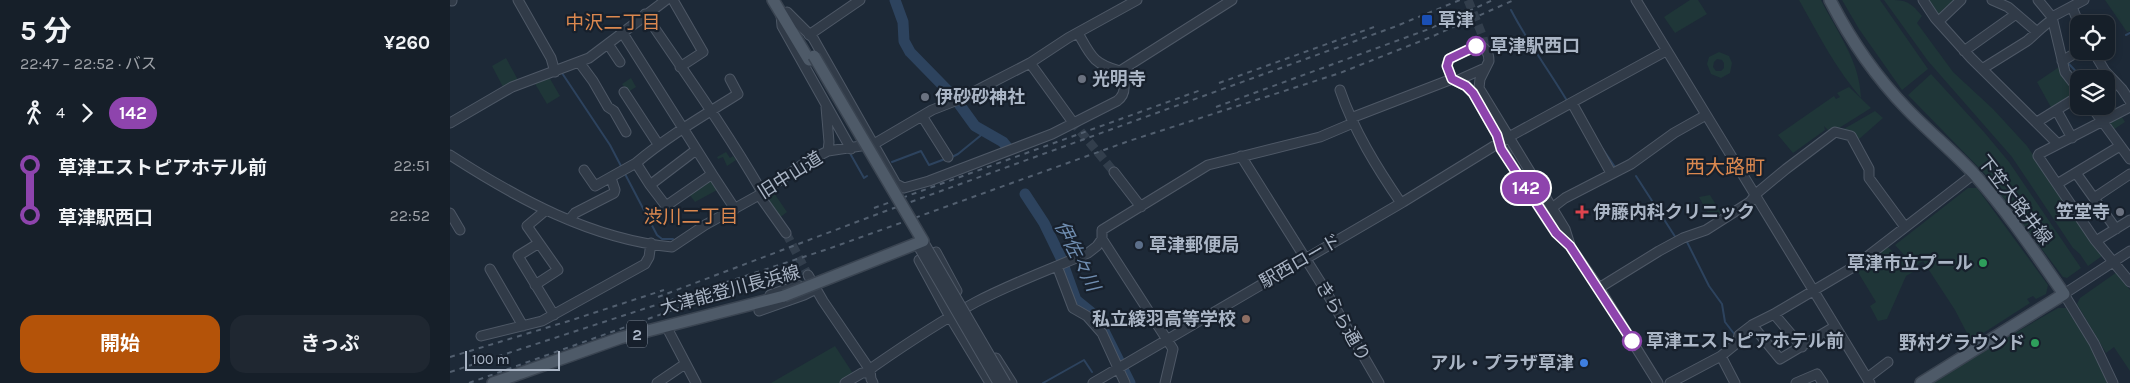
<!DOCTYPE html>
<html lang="ja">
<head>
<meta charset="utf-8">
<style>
  :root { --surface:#161f29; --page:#1f2731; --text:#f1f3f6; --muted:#9ea2a8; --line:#353d46; --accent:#b45309 }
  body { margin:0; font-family:Karla,"Noto Sans JP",sans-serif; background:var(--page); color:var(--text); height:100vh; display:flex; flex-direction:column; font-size:19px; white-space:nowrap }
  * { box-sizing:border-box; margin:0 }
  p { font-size:16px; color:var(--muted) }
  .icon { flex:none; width:28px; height:28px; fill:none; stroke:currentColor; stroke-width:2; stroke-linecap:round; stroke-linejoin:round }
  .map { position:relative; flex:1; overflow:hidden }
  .side { display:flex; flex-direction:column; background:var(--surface); width:450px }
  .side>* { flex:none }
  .badge { padding:0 10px; border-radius:16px; font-size:18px; line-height:32px }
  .controls { position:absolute; left:1620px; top:15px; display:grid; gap:10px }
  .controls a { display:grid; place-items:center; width:45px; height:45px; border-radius:10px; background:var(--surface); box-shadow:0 2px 8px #0003,0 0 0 1px var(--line); font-size:25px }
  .scale { position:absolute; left:15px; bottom:12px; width:95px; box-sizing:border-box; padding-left:5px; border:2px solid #aab5c5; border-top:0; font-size:14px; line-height:18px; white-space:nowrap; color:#aab5c5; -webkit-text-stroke:4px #17202c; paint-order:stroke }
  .map>.badge { position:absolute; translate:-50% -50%; box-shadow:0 0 0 2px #fff }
  .legs { display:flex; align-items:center; gap:8px; height:55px; padding:0 20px; font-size:16px }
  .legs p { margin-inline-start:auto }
  .summary { display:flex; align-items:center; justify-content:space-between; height:85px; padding:0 20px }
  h1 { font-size:28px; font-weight:700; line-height:38px }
  .primary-button { display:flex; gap:10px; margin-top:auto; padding:10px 20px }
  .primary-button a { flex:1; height:58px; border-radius:15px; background:var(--accent); color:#fff; font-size:20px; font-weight:700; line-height:58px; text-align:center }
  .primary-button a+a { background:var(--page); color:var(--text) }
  ul { padding:0 20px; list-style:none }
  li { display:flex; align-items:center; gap:18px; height:50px; font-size:19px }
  li i { display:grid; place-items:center; width:8px; height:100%; margin:0 6px; background:currentColor }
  li i::after { content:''; width:12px; height:12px; margin:-6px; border:4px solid; border-radius:50%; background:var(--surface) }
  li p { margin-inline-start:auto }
  li:first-child i { background:linear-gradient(#0000 50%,currentColor 0) }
  li:last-child i { background:linear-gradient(currentColor 50%,#0000 0) }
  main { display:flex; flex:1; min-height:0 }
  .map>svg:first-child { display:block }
  .green { fill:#1f3638; fill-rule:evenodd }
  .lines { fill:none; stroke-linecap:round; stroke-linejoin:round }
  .stream { stroke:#2d435e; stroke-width:2 }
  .river { stroke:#2d435e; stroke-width:11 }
  .minor-tunnel { stroke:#323e4c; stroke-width:9; stroke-dasharray:9 4.5; stroke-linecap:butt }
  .minor-casing { stroke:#4e5866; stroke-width:11 }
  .major-casing { stroke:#3a4451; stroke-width:14 }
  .minor { stroke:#313b48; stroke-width:9 }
  .major { stroke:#4e5a68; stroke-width:11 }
  .rail { stroke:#525f6f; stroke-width:2; stroke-dasharray:5 5; stroke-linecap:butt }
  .minor-bridge-casing { stroke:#4e5866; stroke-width:11; stroke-linecap:butt }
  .major-bridge-casing { stroke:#3a4451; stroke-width:14; stroke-linecap:butt }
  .minor-bridge { stroke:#313b48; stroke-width:9 }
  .major-bridge { stroke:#4e5a68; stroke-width:11 }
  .line-1-casing { stroke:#fff; stroke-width:11 }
  .line-1 { stroke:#8e44ad; stroke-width:8 }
  .transit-dot { fill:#1a4fb4; stroke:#17202c; stroke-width:2 }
  .stop-1-dot { fill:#fff; stroke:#8e44ad; stroke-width:2.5 }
  .worship-dot { fill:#6b7280; stroke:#17202c; stroke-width:2 }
  .health-dot { fill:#e0444e; stroke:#17202c; stroke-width:2 }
  .service-dot { fill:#5c6f8a; stroke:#17202c; stroke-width:2 }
  .leisure-dot { fill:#2e9e5b; stroke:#17202c; stroke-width:2 }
  .education-dot { fill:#8d6e63; stroke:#17202c; stroke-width:2 }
  .shop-dot { fill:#3f7fe0; stroke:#17202c; stroke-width:2 }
  .labels { text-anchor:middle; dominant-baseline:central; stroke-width:4.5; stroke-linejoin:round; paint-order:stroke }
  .shield { fill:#17202c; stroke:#7e8897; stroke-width:1 }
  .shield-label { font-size:16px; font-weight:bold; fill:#aab5c5 }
  .poi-label { font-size:18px; font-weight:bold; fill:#aab5c5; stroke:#17202c; text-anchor:start }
  .stop-label { font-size:18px; font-weight:bold; fill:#aab5c5; stroke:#17202c; text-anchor:start }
  .street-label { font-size:18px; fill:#aab5c5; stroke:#17202c }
  .neighbourhood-label { font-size:19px; fill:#db884f; stroke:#17202c }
  .water-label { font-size:19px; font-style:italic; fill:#708eb1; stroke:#17202c }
  .quarter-label { font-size:20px; fill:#db884f; stroke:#17202c }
</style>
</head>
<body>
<main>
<section class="side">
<div class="summary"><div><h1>5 分</h1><p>22:47 – 22:52 · バス</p></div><b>¥260</b></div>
<div class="legs"><svg class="icon" aria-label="walk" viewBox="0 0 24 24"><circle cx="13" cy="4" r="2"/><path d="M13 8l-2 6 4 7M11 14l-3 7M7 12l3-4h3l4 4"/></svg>4<svg class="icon" aria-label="forward" viewBox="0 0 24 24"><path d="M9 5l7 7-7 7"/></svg><b class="badge" style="background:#8e44ad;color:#fff">142</b></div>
<ul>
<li><i style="color:#8e44ad"></i><b>草津エストピアホテル前</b><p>22:51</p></li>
<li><i style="color:#8e44ad"></i><b>草津駅西口</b><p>22:52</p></li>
</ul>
<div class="primary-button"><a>開始</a><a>きっぷ</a></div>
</section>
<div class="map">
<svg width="1680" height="383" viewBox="0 0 1680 383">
  <rect width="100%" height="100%" fill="#1d2937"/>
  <!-- green -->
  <path class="green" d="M 1240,0 L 1248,0 L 1257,14 L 1225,33 L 1214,17 Z
    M 1349,0 L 1371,0 C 1387,32 1410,61 1411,98 C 1386,69 1368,34 1349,0 Z
    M 1392,0 L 1430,0 L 1478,69 L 1452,90 L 1409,29 Z
    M 1434,0 C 1455,0 1459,0 1472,16 L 1467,23 L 1503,72 L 1543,109 L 1577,146 L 1652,256 L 1638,266 L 1630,254 L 1623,248 L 1562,157 L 1478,61 Z
    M 1477,0 L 1507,0 L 1492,14 L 1486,14 Z
    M 1655,0 L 1680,0 L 1680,31 L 1677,32 Z
    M 1269,52 L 1279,56 L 1282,63 L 1280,73 L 1271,78 L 1261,74 L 1257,64 L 1259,57 ZM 1267,59 L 1272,60 L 1274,63 L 1274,68 L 1271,71 L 1266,71 L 1263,67 L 1264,62 Z
    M 56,58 L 68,80 L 53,87 L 42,66 Z
    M 1609,67 L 1626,92 L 1625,97 L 1603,111 L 1587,82 Z
    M 1481,74 L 1534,132 L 1559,162 L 1631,268 L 1617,278 L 1613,277 L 1536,175 L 1458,95 Z
    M 99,77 L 110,96 L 97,104 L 84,82 Z
    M 181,78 L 186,87 L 178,92 L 172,84 Z
    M 1399,87 L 1421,108 L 1381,133 L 1374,126 L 1375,130 L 1343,153 L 1328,135 L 1384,96 L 1386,99 L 1390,97 L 1387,93 Z
    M 1425,111 L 1433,118 L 1408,140 L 1392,130 Z
    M 1670,114 L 1675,122 L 1663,130 L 1659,121 Z
    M 276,152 L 280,158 L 283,156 L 286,160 L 277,166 L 273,157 L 268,159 L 267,157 Z
    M 258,179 L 261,180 L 267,190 L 245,202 L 239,194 Z
    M 1518,188 L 1527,188 L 1598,285 L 1596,294 L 1586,299 L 1583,296 L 1577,299 L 1580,303 L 1521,341 L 1505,310 L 1473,261 L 1463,268 L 1456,257 L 1445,245 Z
    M 324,193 L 337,212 L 329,218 L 316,198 Z
    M 1260,195 L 1271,213 L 1261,219 L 1249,197 Z
    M 1438,247 L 1452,261 L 1456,261 L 1463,272 L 1456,276 L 1437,319 L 1428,321 L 1420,306 L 1426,302 L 1406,269 Z
    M 1667,272 L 1680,290 L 1680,371 L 1664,347 L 1656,353 L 1627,304 L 1630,298 Z
    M 1608,308 L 1616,308 L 1642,348 L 1659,383 L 1484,383 L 1515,362 Z
    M 385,346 L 404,375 L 389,383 L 321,383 Z"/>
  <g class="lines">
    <!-- stream -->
    <path class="stream" d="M 1061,10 C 1077,41 1098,69 1116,99
      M 1676,35 L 1680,33
      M 1619,64 L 1633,79
      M 112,73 L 160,145 L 172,168
      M 1152,148 L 1165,167 L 1167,167
      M 401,155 L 414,178 L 417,176
      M 500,158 L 508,154 L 535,132
      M 442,162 L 471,151 L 479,165 L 495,159
      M 174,172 L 207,235 L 212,239 L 223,239
      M 1186,176 L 1226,238
      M 1237,242 L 1259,286 L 1272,304 L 1275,322 L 1285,335
      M 593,383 L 634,360 L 642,372"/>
    <!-- river -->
    <path class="river" d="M 445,0 L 453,22 L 454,41 L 460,52 L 504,97 L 525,126 L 553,142 L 557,147
      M 575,194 L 594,223 L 611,258 L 626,300 L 647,317 L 680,383"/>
    <!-- minor-tunnel -->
    <path class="minor-tunnel" d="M 1018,0 L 1033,37 L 1036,54
      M 622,121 L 664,172
      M 1051,135 L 1062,155
      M 336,233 L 358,275"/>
    <!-- minor casing -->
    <g class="minor-casing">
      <path id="minor" d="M 2,0 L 2,1
        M 68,0 L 101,58 L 105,72
        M 223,0 L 253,52 L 230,67
        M 1186,0 L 1420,383
        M 1473,0 L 1485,18 L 1521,58 L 1608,144
        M 1542,0 L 1558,7 L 1586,31
        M 1588,0 L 1602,17 L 1615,72 L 1629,90
        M 1622,7 L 1629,24
        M 337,12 L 363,38 L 446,184 L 454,188 L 479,181 L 602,134 L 667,101 C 678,93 674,82 670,71
        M 195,14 C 235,73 276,130 312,192
        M 331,15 L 332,26 L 401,149
        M 1602,17 L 1634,0
        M 1489,21 L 1511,0
        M 172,32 L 262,174
        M 628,33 C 641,56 643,64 670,71 L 782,0
        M 359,35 L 410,0
        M 158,44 L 170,62
        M 1514,51 L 1566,14
        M 1643,51 L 1655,71 L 1672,89 L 1680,101
        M 1612,61 L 1629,51
        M 129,62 L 143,81 L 158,107 L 164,111 L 176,132
        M 580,63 L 622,121
        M 1532,69 L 1577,41 C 1586,34 1592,26 1602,20
        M 280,79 L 288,94 C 253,116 218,136 186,163 L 200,185 L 216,206 L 262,174 L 285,209
        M 1002,79 L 1016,86 L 1023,93 L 1047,135 L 1053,151 L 1097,220 L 1106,233 L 1120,246 L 1149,288 L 1208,383
        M 1002,79 L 997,65 L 999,59 L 1026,46 C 1035,45 1039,53 1039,61 L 1030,79 L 1029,88 L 1115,229 L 1120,245
        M 1006,81 L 1035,68
        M 890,90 C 904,131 927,168 951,203
        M 174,92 L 208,144
        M 1122,103 L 1161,173
        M 1641,106 L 1680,159
        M 376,107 L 379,142 L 378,151
        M 1680,107 L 1589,154 L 1588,156 L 1645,240 L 1680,282
        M 1607,111 L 1622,138
        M 472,116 L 498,157
        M 901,118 L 1002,79
        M 1587,122 L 1629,96
        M 0,123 L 62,87 L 139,58 L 216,0
        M 0,155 C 68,199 141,239 222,247 L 255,225 L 309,195 L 356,162 L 378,151 L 424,144 L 482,110 L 510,99 L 580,63 L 618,38 L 687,0
        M 791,156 L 874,288 L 929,383
        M 134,170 L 145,186 L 186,163
        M 664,172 L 691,207
        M 1626,173 L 1666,229
        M 1607,184 L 1670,146
        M 200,185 L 246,150
        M 309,195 L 336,233
        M 1644,198 L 1680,174
        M 1102,208 L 1115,198 L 1181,164 L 1224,133 L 1256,115
        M 0,213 L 10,230
        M 119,220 L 125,213 L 164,193 L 165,190 L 161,178
        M 1646,241 L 1680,220
        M 89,243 L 68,256 L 104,315
        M 607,266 L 623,308 L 637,316 L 652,333 L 675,383
        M 40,269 L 73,326
        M 358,275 L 373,301 L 420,370 L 421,379 L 423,383
        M 85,285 L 108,270 L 77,226 L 96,210
        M 1149,288 L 1209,251 L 1233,238 L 1256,230 L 1300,202 L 1307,193 L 1336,169 L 1385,132 L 1401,136 L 1419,169 L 1419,178 L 1455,227
        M 507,291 L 486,252 L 469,260 L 500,317 L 540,383
        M 320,295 L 348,285
        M 309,311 L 354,295 L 366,289
        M 1324,314 L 1352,347
        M 1302,325 L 1330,359 L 1384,327
        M 216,326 L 246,383
        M 31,336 L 92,321 L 195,264 L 199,257 L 201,243
        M 1271,356 L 1285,383
        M 546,358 L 562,383
        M 420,370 L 423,367 C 456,344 491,321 526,302 C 562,283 601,269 638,253 L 647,246 L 652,239
        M 1417,378 L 1438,362
        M 207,383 L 235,364
        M 395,383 L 412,373 L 420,373
        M 643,383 L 953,202 L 1057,138 L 1216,51
        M 715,383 L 723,349 L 652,239 L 652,230 L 758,165 L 870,137 L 903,123
        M 1220,383 L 1271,356 L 1287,343 L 1289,335 L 1302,325 L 1324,314 L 1405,266 L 1524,174
        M 1346,383 L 1367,374 L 1373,383
        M 1663,383 L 1644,343 L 1614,294 L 1680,251"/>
    </g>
    <!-- major casing -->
    <g class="major-casing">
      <path id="major" d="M 323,0 L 359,60
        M 1380,0 C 1400,39 1426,77 1457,109 C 1479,132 1504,152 1525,175 C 1558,212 1586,254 1614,294 L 1471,383
        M 43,383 L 170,338 L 334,296"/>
    </g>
    <!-- minor -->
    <use href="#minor" class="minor"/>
    <!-- major -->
    <use href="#major" class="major"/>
    <!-- rail -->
    <path class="rail" d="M 769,83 L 924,27
      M 766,107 L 979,29 L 1043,0
      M 424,208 L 751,90
      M 208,297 L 433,212 L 944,27 L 1010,0
      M 0,357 L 122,320 L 214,290
      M 0,372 L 378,249 L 679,141 L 890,73 L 981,37 L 1064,0
      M 19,383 L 332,271"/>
    <!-- minor-bridge casing -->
    <g class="minor-bridge-casing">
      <path id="minor-bridge" d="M 473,241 L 556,383
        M 467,244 L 548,383"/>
    </g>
    <!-- major-bridge casing -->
    <g class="major-bridge-casing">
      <path id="major-bridge" d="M 334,296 L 473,241 L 364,56"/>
    </g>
    <!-- minor-bridge -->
    <use href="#minor-bridge" class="minor-bridge"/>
    <!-- major-bridge -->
    <use href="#major-bridge" class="major-bridge"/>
  </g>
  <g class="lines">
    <!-- line-1 casing -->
    <g class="line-1-casing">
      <path id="line-1" d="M 1026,46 L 999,59 L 997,66 L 1002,79 L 1016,86 L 1023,93 L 1047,135 L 1051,149 L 1106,233 L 1120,246 L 1182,341"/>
    </g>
    <!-- line-1 -->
    <use href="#line-1" class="line-1"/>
  </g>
  <!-- markers -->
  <rect class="transit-dot" x="971" y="14" width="12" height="12" rx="2.5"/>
  <g class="stop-1-dot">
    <circle cx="1026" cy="46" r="9"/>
    <circle cx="1182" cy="341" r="9"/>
  </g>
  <g class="worship-dot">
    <circle cx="632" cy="79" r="5"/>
    <circle cx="475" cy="97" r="5"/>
    <circle cx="1670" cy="212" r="5"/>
  </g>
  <path class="health-dot" d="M1129.5 204.5h5v5h5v5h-5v5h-5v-5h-5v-5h5z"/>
  <circle class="service-dot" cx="689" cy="245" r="5"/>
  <g class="leisure-dot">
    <circle cx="1533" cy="263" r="5"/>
    <circle cx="1585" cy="343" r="5"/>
  </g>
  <circle class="education-dot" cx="796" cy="319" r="5"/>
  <circle class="shop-dot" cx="1134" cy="363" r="5"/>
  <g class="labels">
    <!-- shield labels -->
    <rect class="shield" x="177" y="320.5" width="20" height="27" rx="4"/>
    <g class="shield-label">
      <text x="187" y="334">2</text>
    </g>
    <!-- poi labels -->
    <g class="poi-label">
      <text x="988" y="20">草津</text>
      <text x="642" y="79">光明寺</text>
      <text x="485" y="97">伊砂砂神社</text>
      <text x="1143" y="212">伊藤内科クリニック</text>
      <text x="1660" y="212" text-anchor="end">笠堂寺</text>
      <text x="699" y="245">草津郵便局</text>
      <text x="1523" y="263" text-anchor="end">草津市立プール</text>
      <text x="786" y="319" text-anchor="end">私立綾羽高等学校</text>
      <text x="1575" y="343" text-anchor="end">野村グラウンド</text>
      <text x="1124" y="363" text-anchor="end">アル・プラザ草津</text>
    </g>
    <!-- stop labels -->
    <g class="stop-label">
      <text x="1040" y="46">草津駅西口</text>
      <text x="1196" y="341">草津エストピアホテル前</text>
    </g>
    <!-- street labels -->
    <g class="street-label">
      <text transform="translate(340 175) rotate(-32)">旧中山道</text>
      <text transform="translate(1565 200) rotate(52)">下笠大路井線</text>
      <text transform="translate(850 261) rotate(-30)">駅西ロード</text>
      <text transform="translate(280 290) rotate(-15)">大津能登川長浜線</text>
      <text transform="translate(893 321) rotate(60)">きらら通り</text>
    </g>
    <!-- neighbourhood labels -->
    <g class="neighbourhood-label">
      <text x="163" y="23">中沢二丁目</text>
      <text x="241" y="217">渋川二丁目</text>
    </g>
    <!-- water labels -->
    <g class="water-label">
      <text transform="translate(627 256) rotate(63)">伊佐々川</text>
    </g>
    <!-- quarter labels -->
    <g class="quarter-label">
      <text x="1275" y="167">西大路町</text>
    </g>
  </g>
</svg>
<div class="controls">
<a><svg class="icon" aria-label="locate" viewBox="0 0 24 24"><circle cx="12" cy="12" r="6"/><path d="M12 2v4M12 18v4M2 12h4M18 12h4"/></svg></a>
<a><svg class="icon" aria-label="layers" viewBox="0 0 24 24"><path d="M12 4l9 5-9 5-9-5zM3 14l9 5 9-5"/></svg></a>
</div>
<div class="scale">100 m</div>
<b class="badge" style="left:1076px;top:188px;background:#8e44ad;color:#fff">142</b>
</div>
</main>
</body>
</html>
